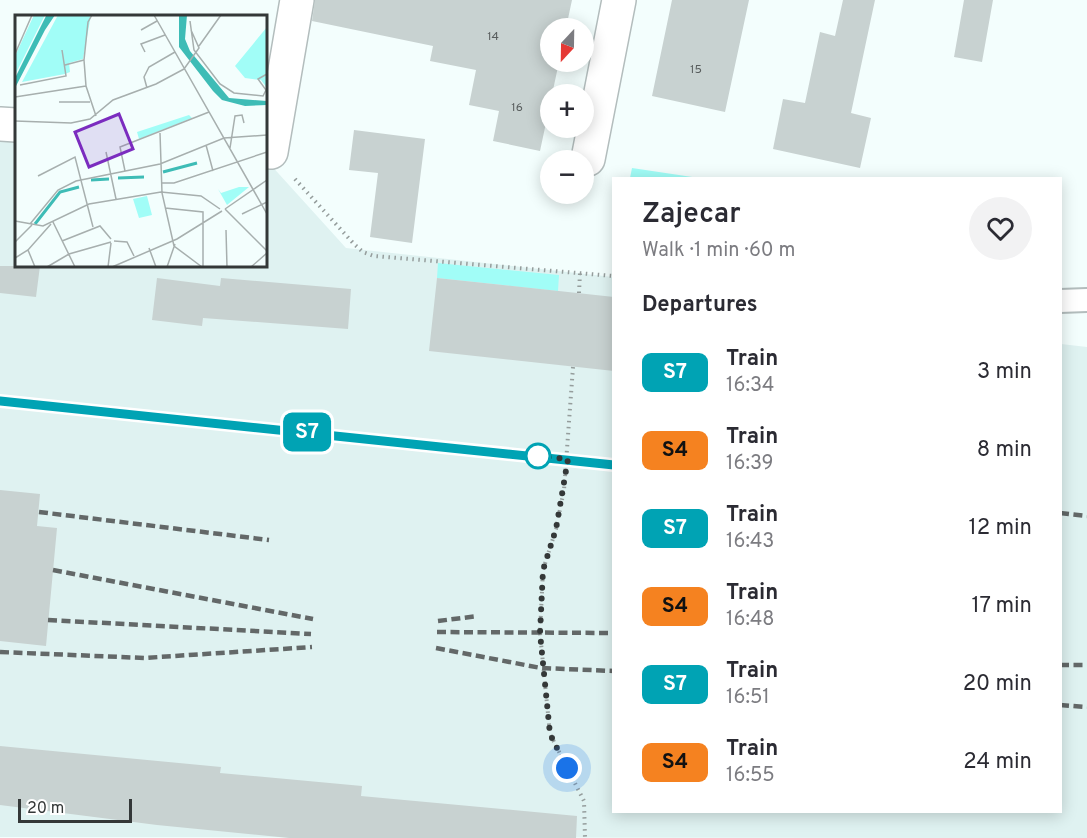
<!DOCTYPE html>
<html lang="en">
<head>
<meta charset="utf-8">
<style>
  :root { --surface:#fff; --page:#f2f2f3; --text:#2b2b33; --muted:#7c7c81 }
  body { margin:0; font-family:Overpass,sans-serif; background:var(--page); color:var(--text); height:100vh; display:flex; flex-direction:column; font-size:22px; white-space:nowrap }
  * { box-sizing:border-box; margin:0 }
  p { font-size:20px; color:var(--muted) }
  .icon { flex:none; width:33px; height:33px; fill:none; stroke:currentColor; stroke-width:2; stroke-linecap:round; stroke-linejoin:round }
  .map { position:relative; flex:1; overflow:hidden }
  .panel { position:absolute; left:612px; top:177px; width:450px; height:636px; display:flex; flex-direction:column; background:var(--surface); border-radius:0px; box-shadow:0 3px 15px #0003 }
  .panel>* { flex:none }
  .badge { padding:0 12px; border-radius:9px; font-size:21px; line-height:39px }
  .needle { width:39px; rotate:202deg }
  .fabs { position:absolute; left:540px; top:18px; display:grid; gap:12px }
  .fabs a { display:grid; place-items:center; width:54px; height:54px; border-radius:50%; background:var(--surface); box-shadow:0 3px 15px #0003; font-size:30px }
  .scale { position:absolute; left:18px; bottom:15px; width:114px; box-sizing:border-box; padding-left:6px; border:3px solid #343838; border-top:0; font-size:16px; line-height:21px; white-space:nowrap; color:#343838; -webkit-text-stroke:4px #fff; paint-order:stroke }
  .you { position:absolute; width:30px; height:30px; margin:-15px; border:4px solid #fff; border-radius:50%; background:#1a73e8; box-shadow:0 0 0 9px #1a73e833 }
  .map>.badge { position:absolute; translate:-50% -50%; box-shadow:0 0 0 3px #fff }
  h2 { padding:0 30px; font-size:22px; line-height:54px }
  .round { display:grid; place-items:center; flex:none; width:63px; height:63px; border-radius:32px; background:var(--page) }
  .headline { display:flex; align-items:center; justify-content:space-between; height:102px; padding:0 30px }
  h1 { font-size:28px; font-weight:600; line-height:45px }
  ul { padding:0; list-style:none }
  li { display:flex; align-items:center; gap:18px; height:78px; padding:0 30px }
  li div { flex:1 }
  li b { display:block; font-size:22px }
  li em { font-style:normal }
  li .badge { min-width:66px; font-weight:700; text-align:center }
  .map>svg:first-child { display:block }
  .built { fill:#dff2f1 }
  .green { fill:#a1fdf7 }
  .building { fill:#c8d2d1 }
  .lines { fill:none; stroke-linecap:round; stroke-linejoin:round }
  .service-casing { stroke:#b3bdbd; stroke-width:26 }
  .minor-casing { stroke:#b3bdbd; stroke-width:36 }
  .path { stroke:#959d9c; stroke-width:4; stroke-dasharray:1.5 4.5; stroke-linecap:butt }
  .service { stroke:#fff; stroke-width:22 }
  .minor { stroke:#fff; stroke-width:33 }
  .rail { stroke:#636868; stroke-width:4.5; stroke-dasharray:9 4.5; stroke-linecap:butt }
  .line-casing { stroke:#fff; stroke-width:14 }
  .line { stroke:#00a3b4; stroke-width:9 }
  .walk { stroke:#343838; stroke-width:6; stroke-dasharray:0 10.8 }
  .stop-dot { fill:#fff; stroke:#00a3b4; stroke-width:3 }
  .labels { text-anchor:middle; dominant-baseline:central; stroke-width:4.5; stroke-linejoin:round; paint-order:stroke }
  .number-label { font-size:12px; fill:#595e5e }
  .inset-river { fill:none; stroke:#3ebcb6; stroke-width:3 }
  .inset-road { fill:none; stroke:#a7afae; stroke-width:1.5 }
  .view { fill:#7b2cbf; fill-opacity:0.15; stroke:#7b2cbf; stroke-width:3 }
  .inset-edge { fill:none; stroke:#343838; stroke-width:3 }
</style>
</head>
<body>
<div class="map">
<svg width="1087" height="838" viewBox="0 0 1087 838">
  <rect width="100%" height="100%" fill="#f3fefd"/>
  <!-- built -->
  <path class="built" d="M 0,139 L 16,141 L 16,266 L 266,266 L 266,163 L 269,163 L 346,248 L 613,277 L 614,812 L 1060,812 L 1061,344 L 1087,347 L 1087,838 L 0,837 Z"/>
  <!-- green -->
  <path class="green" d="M 632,168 L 699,178 L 630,178 Z
    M 438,263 L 559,275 L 558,291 L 437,278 Z"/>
  <!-- building -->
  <path class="building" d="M 315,0 L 572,0 L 566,28 L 550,28 L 550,62 L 559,62 L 540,151 L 493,141 L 499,111 L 469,105 L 476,70 L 430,61 L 433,46 L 312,21 Z
    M 672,0 L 749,0 L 725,112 L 652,96 Z
    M 843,0 L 875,0 L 851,113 L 871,118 L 860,168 L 773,149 L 783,99 L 805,103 L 820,32 L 835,36 Z
    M 964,0 L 993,0 L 982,62 L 954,57 Z
    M 354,130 L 425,139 L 412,243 L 370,237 L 378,173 L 349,170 Z
    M 0,266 L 40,266 L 36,297 L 0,293 Z
    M 157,278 L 220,286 L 221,278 L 351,289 L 348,329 L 203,318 L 202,326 L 152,320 Z
    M 437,278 L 614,297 L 614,371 L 429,351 Z
    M 0,490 L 40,494 L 37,526 L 57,528 L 46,646 L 0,641 Z
    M 0,746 L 221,767 L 220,773 L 362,786 L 361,796 L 577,816 L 576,838 L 289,838 L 157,825 L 0,805 Z"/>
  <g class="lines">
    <!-- service casing -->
    <g class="service-casing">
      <path id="service" d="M 1060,301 L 1087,300"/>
    </g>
    <!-- minor casing -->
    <g class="minor-casing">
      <path id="minor" d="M 0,124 L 16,125
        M 266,151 L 271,152 L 297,0
        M 588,159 L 619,0"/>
    </g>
    <!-- path -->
    <path class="path" d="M 295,179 L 354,244 L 363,252 L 374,256 L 614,276
      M 579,293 L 580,273
      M 573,367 L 564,490 L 556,529 L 543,570 L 540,633 L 550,734 L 584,801 L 585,838"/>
    <!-- service -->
    <use href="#service" class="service"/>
    <!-- minor -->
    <use href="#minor" class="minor"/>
    <!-- rail -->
    <path class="rail" d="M 0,401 L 614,464
      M 39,512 L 269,540
      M 1060,513 L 1087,516
      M 53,570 L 313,619
      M 48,620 L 311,634
      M 438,621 L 478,616
      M 437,632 L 614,633
      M 436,648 L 541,668 L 614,671
      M 0,652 L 144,658 L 312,647
      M 1060,665 L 1087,665
      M 1060,705 L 1087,707"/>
  </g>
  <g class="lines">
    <!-- line casing -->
    <g class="line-casing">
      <path id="line" d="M 0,401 L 614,465"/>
    </g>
    <!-- line -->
    <use href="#line" class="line"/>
    <!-- walk -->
    <path class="walk" d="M 538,456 L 568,459 L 556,529 L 543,570 L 540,633 L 550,734 L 567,768"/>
  </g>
  <!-- markers -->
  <circle class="stop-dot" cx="538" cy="456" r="12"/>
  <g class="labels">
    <!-- number labels -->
    <g class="number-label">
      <text x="493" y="37">14</text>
      <text x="696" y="70">15</text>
      <text x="517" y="108">16</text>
    </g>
  </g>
  <!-- overview -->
  <g transform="translate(15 15)">
    <rect width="252" height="252" fill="#f3fefd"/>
    <path d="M 19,0 L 30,0 L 0,60 L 0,41 ZM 43,0 L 76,0 L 68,44 L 54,48 L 55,57 L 50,59 L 7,67 ZM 252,12 L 252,73 L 246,65 L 230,63 L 220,51 ZM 174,100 L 177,103 L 124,124 L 122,117 ZM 224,172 L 234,172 L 212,190 L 203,174 L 206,178 ZM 132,181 L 137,200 L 124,203 L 118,184 Z" fill="#a1fdf7"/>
    <path d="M 40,0 L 30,15 L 0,73 L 0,63 L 31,1 ZM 164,0 L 172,0 L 170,24 L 175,36 L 214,83 L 252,86 L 252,90 L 230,91 L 207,85 L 198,76 L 164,32 Z" fill="#3ebcb6"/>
    <path class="inset-river" d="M 148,157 L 182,148M 103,163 L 129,162M 76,165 L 94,164M 20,209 L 45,177 L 64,172"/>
    <path class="inset-road" d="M 77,0 L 73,7 L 69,45 L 71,71 L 81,101M 139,0 L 252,199M 175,6 L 179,35 L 205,69 L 219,78 L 248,81 L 251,75 L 243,64 L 252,59M 126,15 L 142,6M 184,31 L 206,0M 130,37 L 126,29 L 150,20M 0,39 L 17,0M 50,50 L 69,45M 169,54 L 184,33 L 176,15M 5,70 L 51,61 L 47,35M 132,73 L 129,62 L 134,52 L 160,37M 0,82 L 71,71M 44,87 L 75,87M 0,106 L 56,108 L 75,104 L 98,85 L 141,69 L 169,54M 145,118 L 147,178 L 159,231 L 187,252M 191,130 L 198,156M 215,133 L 220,101 L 227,100 L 229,108M 91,137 L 101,184M 110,156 L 105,132 L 194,97M 23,161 L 60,142 L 78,212M 146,168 L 159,168 L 252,137M 150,193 L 188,197 L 188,252M 210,194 L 252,236M 210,194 L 252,165M 227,199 L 252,187M 0,206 L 28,211 L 74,189 L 146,177 L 186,181 L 205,194M 38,207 L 60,252M 15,209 L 43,175 L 61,166 L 145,149 L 209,123 L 252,120M 211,215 L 212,252M 47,226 L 85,211 L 96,224M 99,226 L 112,227 L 119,241M 0,227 L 17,210M 134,233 L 141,252M 13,235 L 20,252M 0,243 L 13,235 L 36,209M 32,252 L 54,239 L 96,227M 93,252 L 96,228M 97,252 L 162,224 L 207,196M 152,252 L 160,229M 236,252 L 252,238"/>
    <path class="view" d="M 104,99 L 118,134 L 74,152 L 60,117 Z"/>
    <rect width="252" height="252" class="inset-edge"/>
  </g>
</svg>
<div class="fabs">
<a><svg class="needle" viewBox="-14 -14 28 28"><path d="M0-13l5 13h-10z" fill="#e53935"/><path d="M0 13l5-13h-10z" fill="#7c7c81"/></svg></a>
<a>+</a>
<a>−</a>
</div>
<div class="scale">20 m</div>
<div class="you" style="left:567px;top:768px"></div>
<b class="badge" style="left:307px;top:432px;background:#00a3b4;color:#fff">S7</b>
<section class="panel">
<div class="headline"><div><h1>Zajecar</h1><p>Walk · 1 min · 60 m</p></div><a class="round"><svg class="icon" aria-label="heart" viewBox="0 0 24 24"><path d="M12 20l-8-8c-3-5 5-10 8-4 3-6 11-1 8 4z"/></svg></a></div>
<h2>Departures</h2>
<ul>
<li><span class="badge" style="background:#00a3b4;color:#fff">S7</span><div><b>Train</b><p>16:34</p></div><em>3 min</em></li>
<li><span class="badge" style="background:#f58220;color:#111">S4</span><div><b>Train</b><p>16:39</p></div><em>8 min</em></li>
<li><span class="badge" style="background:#00a3b4;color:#fff">S7</span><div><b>Train</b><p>16:43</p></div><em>12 min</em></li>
<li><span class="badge" style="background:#f58220;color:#111">S4</span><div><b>Train</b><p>16:48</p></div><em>17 min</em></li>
<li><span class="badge" style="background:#00a3b4;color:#fff">S7</span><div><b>Train</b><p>16:51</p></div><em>20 min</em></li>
<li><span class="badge" style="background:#f58220;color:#111">S4</span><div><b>Train</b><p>16:55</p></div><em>24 min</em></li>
</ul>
</section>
</div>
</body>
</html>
